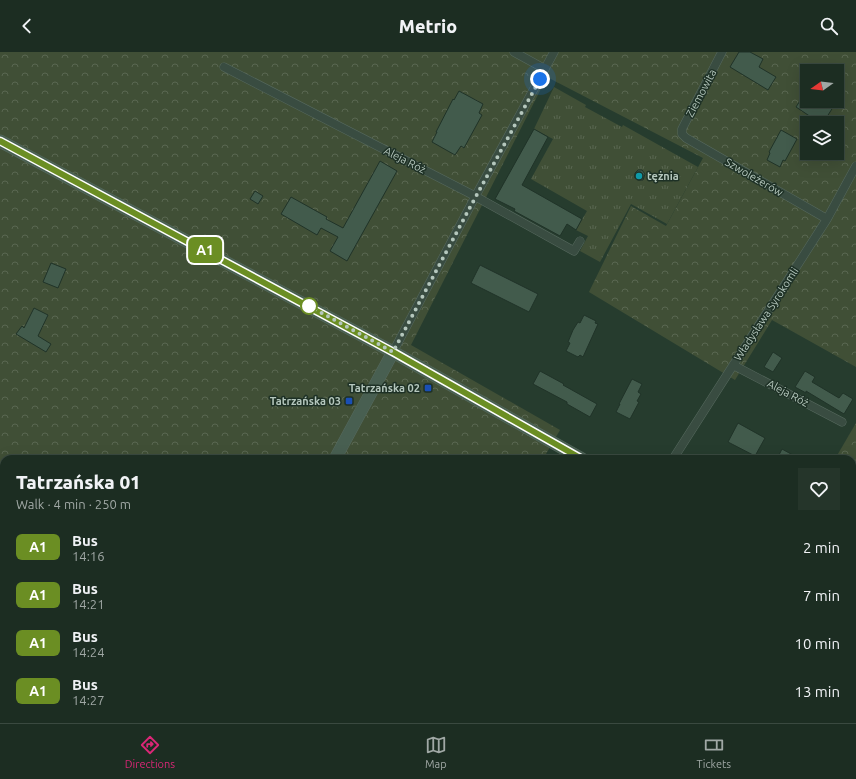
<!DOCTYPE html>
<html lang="en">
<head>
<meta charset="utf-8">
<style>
  :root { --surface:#1c2d22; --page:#25352a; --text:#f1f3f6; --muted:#a0a8a5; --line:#3a4940; --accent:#db2777 }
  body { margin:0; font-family:Ubuntu,sans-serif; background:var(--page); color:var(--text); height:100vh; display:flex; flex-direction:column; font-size:15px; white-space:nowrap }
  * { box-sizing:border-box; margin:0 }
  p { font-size:13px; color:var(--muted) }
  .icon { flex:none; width:22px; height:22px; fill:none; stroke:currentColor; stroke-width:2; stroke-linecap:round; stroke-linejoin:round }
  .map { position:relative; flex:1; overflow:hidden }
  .details { position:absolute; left:0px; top:403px; width:856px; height:268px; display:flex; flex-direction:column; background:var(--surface); border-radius:12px 12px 0 0; box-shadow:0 4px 16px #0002,0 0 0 1px var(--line) }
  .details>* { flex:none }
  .badge { padding:0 8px; border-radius:6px; font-size:14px; line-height:26px }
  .needle { width:26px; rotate:256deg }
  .buttons { position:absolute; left:800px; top:12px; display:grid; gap:8px }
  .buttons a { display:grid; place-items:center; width:44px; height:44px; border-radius:0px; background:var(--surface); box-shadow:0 4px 16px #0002,0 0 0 1px var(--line); font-size:20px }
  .you { position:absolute; width:20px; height:20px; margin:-10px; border:3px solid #fff; border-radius:50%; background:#1a73e8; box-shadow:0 0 0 6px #1a73e833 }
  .map>.badge { position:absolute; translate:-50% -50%; box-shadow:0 0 0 2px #fff }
  .round { display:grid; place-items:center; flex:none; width:42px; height:42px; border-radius:0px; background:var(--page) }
  .summary { display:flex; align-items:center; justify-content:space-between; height:68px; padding:0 16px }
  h1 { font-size:19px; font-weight:800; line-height:30px }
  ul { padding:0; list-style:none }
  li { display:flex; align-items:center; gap:12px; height:48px; padding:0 16px }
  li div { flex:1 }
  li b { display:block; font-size:15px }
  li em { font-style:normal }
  li .badge { min-width:44px; font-weight:700; text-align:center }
  header { display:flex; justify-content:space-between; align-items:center; height:52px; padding:0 16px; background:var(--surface); font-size:18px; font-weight:800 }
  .tab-bar { display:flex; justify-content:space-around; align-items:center; height:56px; border-top:1px solid var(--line); background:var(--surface); font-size:11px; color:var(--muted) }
  .tab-bar a { display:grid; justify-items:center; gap:2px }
  .tab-bar .on { color:var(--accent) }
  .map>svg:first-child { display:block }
  .forest { fill:url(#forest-crowns); fill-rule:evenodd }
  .park { fill:url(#park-tufts) }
  .building { fill:#425b4c; stroke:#203328 }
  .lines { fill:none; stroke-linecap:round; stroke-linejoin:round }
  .street-casing { stroke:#576a5f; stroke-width:9 }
  .secondary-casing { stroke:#576a5f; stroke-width:13 }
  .street { stroke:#394c41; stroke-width:8 }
  .secondary { stroke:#485f51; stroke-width:12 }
  .line-casing { stroke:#fff; stroke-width:9 }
  .line { stroke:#6b8e23; stroke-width:6 }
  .walk { stroke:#b5c7bd; stroke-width:4; stroke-dasharray:0 7.2 }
  .culture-dot { fill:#0f9aa8; stroke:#1e3126; stroke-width:1.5 }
  .stop-dot { fill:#fff; stroke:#6b8e23; stroke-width:2 }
  .transit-dot { fill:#1a4fb4; stroke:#1e3126; stroke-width:1.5 }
  .labels { text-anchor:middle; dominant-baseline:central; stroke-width:3; stroke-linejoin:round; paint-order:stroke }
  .street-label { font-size:11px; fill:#b5c7bd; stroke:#1e3126 }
  .poi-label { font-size:11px; font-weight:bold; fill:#b5c7bd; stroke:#1e3126; text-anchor:end }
</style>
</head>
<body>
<header><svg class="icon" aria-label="back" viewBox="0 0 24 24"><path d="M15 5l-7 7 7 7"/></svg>Metrio<svg class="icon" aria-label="search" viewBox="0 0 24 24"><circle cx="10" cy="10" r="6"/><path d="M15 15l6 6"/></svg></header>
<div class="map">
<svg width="856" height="671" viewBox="0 0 856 671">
  <defs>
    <pattern id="forest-crowns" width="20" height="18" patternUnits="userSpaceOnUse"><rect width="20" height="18" fill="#404f36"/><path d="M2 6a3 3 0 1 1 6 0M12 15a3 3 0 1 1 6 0" fill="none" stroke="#596751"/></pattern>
    <pattern id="park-tufts" width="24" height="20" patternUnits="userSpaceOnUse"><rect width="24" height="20" fill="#404f36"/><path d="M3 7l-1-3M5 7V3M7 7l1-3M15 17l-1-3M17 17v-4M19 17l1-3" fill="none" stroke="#596751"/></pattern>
  </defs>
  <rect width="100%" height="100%" fill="#263c2e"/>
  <!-- forest -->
  <path class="forest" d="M 0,0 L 856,0 L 856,315 L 772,268 L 735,328 L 589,240 L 631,154 L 666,174 L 703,106 L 547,25 L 411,293 L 560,378 L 543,407 L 4,407 L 4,667 L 852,667 L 852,407 L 835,407 L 856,371 L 856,671 L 0,671 ZM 807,19 L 837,19 L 837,49 L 807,49 ZM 807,71 L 837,71 L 837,101 L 807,101 Z"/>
  <!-- park -->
  <path class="park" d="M 554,35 L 586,53 L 585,55 L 622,75 L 623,73 L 698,115 L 667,172 L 631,152 L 600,210 L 580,199 L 588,184 L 576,178 L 587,159 L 531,127 L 553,87 L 534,77 Z"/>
  <!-- building -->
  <path class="building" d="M 739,0 L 750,0 L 763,7 L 759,15 L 776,25 L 768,38 L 730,15 Z
    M 807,38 L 807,49 L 837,49 L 823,71 L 820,71 L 796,55 Z
    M 459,39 L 483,52 L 479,61 L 482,63 L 464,96 L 461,94 L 455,103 L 432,90 L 437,80 L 436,80 L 453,47 L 454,48 Z
    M 534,77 L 548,85 L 522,133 L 582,167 L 576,178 L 567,172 L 560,184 L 514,159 L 515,157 L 495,147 Z
    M 781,78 L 797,87 L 785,109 L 783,108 L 780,115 L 767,108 L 770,101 L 769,100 Z
    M 380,109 L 397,119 L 347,209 L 330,199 L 338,185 L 321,176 L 317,183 L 281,162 L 291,145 L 327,165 L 326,167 L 343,176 Z
    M 638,118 L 642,118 L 645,122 L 643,128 L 638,128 L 635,126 L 635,121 Z
    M 255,139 L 263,144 L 258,152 L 250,147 Z
    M 51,211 L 66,217 L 58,236 L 43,230 Z
    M 480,213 L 538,242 L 529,260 L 471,231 Z
    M 34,256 L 48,263 L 38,284 L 51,292 L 46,300 L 16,282 L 22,274 L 24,276 Z
    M 584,263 L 596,269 L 595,271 L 598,272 L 583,305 L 580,303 L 578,305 L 566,299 L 570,291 L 568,290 L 573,278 L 578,270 L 580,271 Z
    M 773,300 L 782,306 L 773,320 L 764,315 Z
    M 540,319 L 564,332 L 563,333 L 597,352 L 590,365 L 567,352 L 567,350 L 533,332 Z
    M 805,319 L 815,325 L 812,330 L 839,346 L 843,341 L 853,347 L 844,362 L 806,339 L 806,341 L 795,335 Z
    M 632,327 L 642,332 L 638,340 L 641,342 L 637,349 L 639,350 L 630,367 L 616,360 L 620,352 L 619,352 Z
    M 738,371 L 765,386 L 755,404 L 728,390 Z
    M 782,397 L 800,407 L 777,407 Z"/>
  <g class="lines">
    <!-- street casing -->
    <g class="street-casing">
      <path id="street" d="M 514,0 L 545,17
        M 722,0 L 682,77 L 682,82 L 686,86 L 827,167
        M 224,15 L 471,142 L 574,199 L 580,189
        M 393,300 L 475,145 L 554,0
        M 733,313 L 842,370
        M 673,407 L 827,167 L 856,114
        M 852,656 L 856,649
        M 329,667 L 336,671
        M 694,667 L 702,671
        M 548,671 L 549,667
        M 844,671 L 847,667"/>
    </g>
    <!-- secondary casing -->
    <g class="secondary-casing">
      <path id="secondary" d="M 0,89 L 393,300 L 582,407
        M 335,407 L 393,300
        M 852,560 L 856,562
        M 192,671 L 194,667"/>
    </g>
    <!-- street -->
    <use href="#street" class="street"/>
    <!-- secondary -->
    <use href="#secondary" class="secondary"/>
  </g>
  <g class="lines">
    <!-- line casing -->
    <g class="line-casing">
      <path id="line" d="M 0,89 L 393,300 L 582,407"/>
    </g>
    <!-- line -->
    <use href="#line" class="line"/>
    <!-- walk -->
    <path class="walk" d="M 309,254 L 393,300 L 468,159 L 540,27"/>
  </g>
  <!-- markers -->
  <circle class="culture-dot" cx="639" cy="124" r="4"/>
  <circle class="stop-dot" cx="309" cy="254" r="8"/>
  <g class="transit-dot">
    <rect x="424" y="332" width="8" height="8" rx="2"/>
    <rect x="345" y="345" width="8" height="8" rx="2"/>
  </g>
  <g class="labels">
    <!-- street labels -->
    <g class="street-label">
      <text transform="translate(701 41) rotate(-62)">Ziemowita</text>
      <text transform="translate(405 108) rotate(27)">Aleja Róż</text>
      <text transform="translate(754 125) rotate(30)">Szwoleżerów</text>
      <text transform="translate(766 262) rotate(-57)">Władysława Syrokomli</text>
      <text transform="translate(788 341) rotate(28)">Aleja Róż</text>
    </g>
    <!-- poi labels -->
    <g class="poi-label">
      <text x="647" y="124" text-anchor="start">tężnia</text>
      <text x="420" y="336">Tatrzańska 02</text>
      <text x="341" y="349">Tatrzańska 03</text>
    </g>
  </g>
</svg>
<div class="buttons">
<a><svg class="needle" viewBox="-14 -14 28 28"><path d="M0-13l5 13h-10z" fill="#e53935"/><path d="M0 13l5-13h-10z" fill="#a0a8a5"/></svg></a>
<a><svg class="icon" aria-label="layers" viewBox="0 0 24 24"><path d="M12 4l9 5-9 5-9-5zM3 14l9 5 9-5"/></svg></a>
</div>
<div class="you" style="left:540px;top:27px"></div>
<b class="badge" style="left:205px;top:198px;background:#6b8e23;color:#fff">A1</b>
<section class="details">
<div class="summary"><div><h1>Tatrzańska 01</h1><p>Walk · 4 min · 250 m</p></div><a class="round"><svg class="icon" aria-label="heart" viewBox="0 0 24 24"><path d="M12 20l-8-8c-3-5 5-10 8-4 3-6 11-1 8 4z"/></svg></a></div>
<ul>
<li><span class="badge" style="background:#6b8e23;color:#fff">A1</span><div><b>Bus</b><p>14:16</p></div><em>2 min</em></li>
<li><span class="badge" style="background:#6b8e23;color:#fff">A1</span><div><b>Bus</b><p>14:21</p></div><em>7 min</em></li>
<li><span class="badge" style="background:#6b8e23;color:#fff">A1</span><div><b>Bus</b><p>14:24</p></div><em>10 min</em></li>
<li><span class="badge" style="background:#6b8e23;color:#fff">A1</span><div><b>Bus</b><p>14:27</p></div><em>13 min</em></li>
</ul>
</section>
</div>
<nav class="tab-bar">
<a class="on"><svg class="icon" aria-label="directions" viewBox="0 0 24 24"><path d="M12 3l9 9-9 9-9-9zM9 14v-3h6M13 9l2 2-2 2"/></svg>Directions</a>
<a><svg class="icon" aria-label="map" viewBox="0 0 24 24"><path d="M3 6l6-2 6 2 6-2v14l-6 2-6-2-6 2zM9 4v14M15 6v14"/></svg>Map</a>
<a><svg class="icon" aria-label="tickets" viewBox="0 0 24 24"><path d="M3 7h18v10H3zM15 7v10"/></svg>Tickets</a>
</nav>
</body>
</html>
